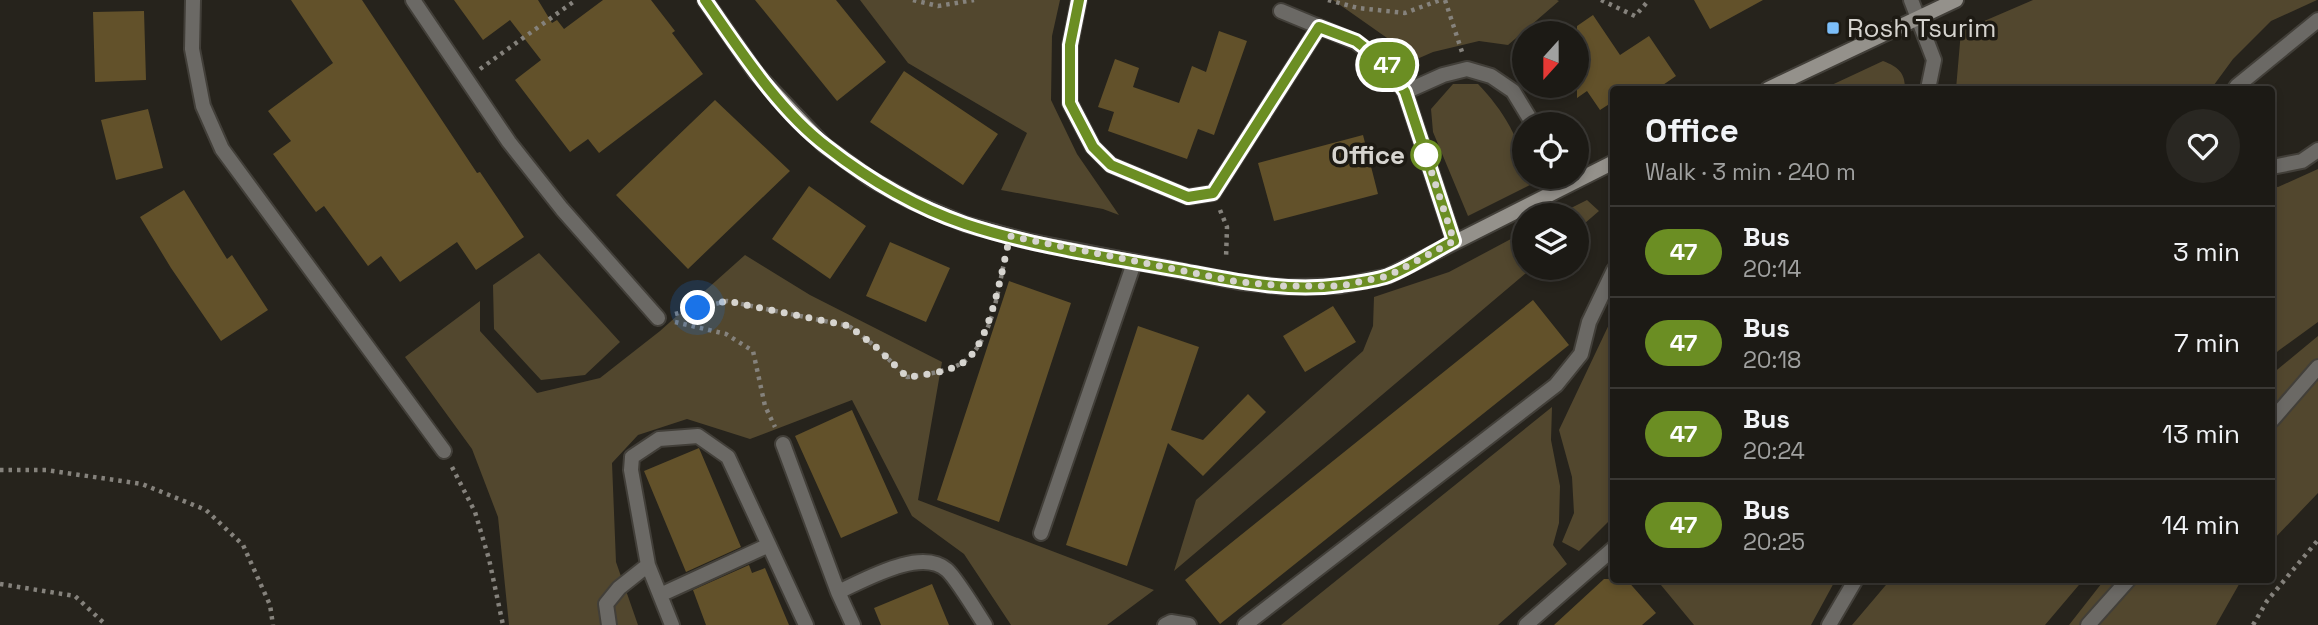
<!DOCTYPE html>
<html lang="en">
<head>
<meta charset="utf-8">
<style>
  :root { --surface:#1c1a15; --page:#292722; --text:#f1f3f6; --muted:#a0a1a0; --line:#3a3834 }
  body { margin:0; font-family:"Space Grotesk",sans-serif; background:var(--page); color:var(--text); height:100vh; display:flex; flex-direction:column; font-size:26px; white-space:nowrap }
  * { box-sizing:border-box; margin:0 }
  p { font-size:23px; color:var(--muted) }
  .icon { flex:none; width:38px; height:38px; fill:none; stroke:currentColor; stroke-width:2; stroke-linecap:round; stroke-linejoin:round }
  .map { position:relative; flex:1; overflow:hidden }
  .details { position:absolute; left:1610px; top:86px; width:665px; height:497px; display:flex; flex-direction:column; background:var(--surface); border-radius:7px; box-shadow:0 4px 10px #0003,0 0 0 2px var(--line) }
  .details>* { flex:none }
  .badge { padding:0 14px; border-radius:23px; font-size:24px; line-height:46px }
  .needle { width:46px; rotate:201deg }
  .controls { position:absolute; left:1512px; top:21px; display:grid; gap:14px }
  .controls a { display:grid; place-items:center; width:77px; height:77px; border-radius:50%; background:var(--surface); box-shadow:0 4px 10px #0003,0 0 0 2px var(--line); font-size:35px }
  .you { position:absolute; width:35px; height:35px; margin:-18px; border:5px solid #fff; border-radius:50%; background:#1a73e8; box-shadow:0 0 0 10px #1a73e833 }
  .map>.badge { position:absolute; translate:-50% -50%; box-shadow:0 0 0 4px #fff }
  .round { display:grid; place-items:center; flex:none; width:74px; height:74px; border-radius:37px; background:var(--page) }
  .head { display:flex; align-items:center; justify-content:space-between; height:119px; padding:0 35px }
  h1 { font-size:33px; font-weight:800; line-height:52px }
  ul { padding:0; list-style:none }
  li { display:flex; align-items:center; gap:21px; height:91px; padding:0 35px; border-top:2px solid var(--line) }
  li div { flex:1 }
  li b { display:block; font-size:26px }
  li em { font-style:normal }
  li .badge { min-width:77px; font-weight:700; text-align:center }
  .map>svg:first-child { display:block }
  .green { fill:#52472e }
  .building { fill:#62512a }
  .lines { fill:none; stroke-linecap:round; stroke-linejoin:round }
  .lane-casing { stroke:#423f39; stroke-width:18 }
  .street-casing { stroke:#423f39; stroke-width:18 }
  .secondary-casing { stroke:#423f39; stroke-width:18 }
  .path { stroke:#85827c; stroke-width:4.5; stroke-dasharray:3.5 5; stroke-linecap:butt }
  .lane { stroke:#6b6965; stroke-width:14 }
  .street { stroke:#6b6965; stroke-width:14 }
  .secondary { stroke:#94918b; stroke-width:14 }
  .line-casing { stroke:#fff; stroke-width:16 }
  .line { stroke:#6b8e23; stroke-width:10 }
  .walk { stroke:#d6d4cf; stroke-width:7; stroke-dasharray:0 12.6 }
  .poi-dot { fill:#7cbef9; stroke:#1d1a13; stroke-width:2.5 }
  .stop-dot { fill:#fff; stroke:#6b8e23; stroke-width:3.5 }
  .labels { text-anchor:middle; dominant-baseline:central; stroke-width:7; stroke-linejoin:round; paint-order:stroke }
  .poi-label { font-size:26px; fill:#d6d4cf; stroke:#1d1a13; text-anchor:start }
  .stop-label { font-size:26px; font-weight:bold; fill:#d6d4cf; stroke:#1d1a13; text-anchor:end }
</style>
</head>
<body>
<div class="map">
<svg width="2318" height="625" viewBox="0 0 2318 625">
  <rect width="100%" height="100%" fill="#26231c"/>
  <!-- green -->
  <path class="green" d="M 860,0 L 1060,0 L 1052,36 L 1051,100 L 1077,154 L 1119,215 L 1103,209 L 1001,190 L 1027,133 L 908,63 Z
    M 1333,0 L 1557,0 L 1559,1 L 1508,45 L 1479,41 L 1433,52 L 1417,59 Z
    M 2033,0 L 2317,0 L 2271,21 L 2233,59 L 2211,89 L 1956,89 L 1961,31 Z
    M 1883,61 C 1898,67 1905,72 1905,89 L 1823,89 Z
    M 1453,84 L 1478,84 C 1502,109 1524,142 1524,177 L 1533,177 L 1536,182 L 1468,216 L 1433,132 L 1431,109 Z
    M 2318,169 L 2318,322 L 2278,351 L 2272,358 L 2272,186 L 2278,187 Z
    M 1587,200 L 1599,211 L 1577,230 L 1577,215 L 1557,215 Z
    M 1524,232 L 1524,268 L 1532,268 L 1174,571 L 1196,500 L 1363,351 L 1373,326 L 1374,297 L 1449,272 Z
    M 539,253 L 620,342 L 585,375 L 541,380 L 494,329 L 493,285 Z
    M 745,255 L 810,295 L 942,362 L 918,500 L 1154,590 L 1107,625 L 1011,625 L 964,554 L 912,516 L 852,400 L 750,439 L 687,419 L 638,435 L 612,463 L 616,562 L 638,625 L 509,625 L 498,517 L 472,449 L 405,357 L 480,301 L 480,331 L 537,393 L 600,378 L 660,331 Z
    M 1613,316 L 1613,517 L 1579,551 L 1562,542 L 1574,513 L 1572,477 L 1559,430 Z
    M 2318,336 L 2318,493 L 2272,541 L 2272,374 Z
    M 1552,407 L 1551,440 L 1560,486 L 1559,523 L 1553,545 L 1567,564 L 1498,625 L 1281,625 Z
    M 1656,579 L 1836,579 L 1811,625 L 1694,625 Z
    M 1891,579 L 2084,579 L 2045,625 L 1852,625 Z
    M 2105,579 L 2242,579 L 2216,625 L 2069,625 Z"/>
  <!-- building -->
  <path class="building" d="M 291,0 L 362,0 L 477,173 L 480,172 L 524,237 L 476,270 L 457,242 L 400,282 L 381,256 L 368,266 L 324,206 L 316,212 L 273,154 L 291,141 L 268,111 L 333,63 Z
    M 454,0 L 538,0 L 552,23 L 557,20 L 564,29 L 603,0 L 651,0 L 675,31 L 672,33 L 703,74 L 599,153 L 588,139 L 570,152 L 515,80 L 541,60 L 510,20 L 483,40 Z
    M 755,0 L 836,0 L 886,62 L 837,101 Z
    M 1694,0 L 1763,0 L 1710,29 Z
    M 144,11 L 146,80 L 95,82 L 93,12 Z
    M 1593,15 L 1620,55 L 1649,36 L 1676,76 L 1657,89 L 1614,89 L 1614,101 L 1600,110 L 1587,91 L 1577,98 L 1577,26 Z
    M 1219,31 L 1247,41 L 1214,135 L 1198,129 L 1187,159 L 1108,131 L 1114,112 L 1098,107 L 1115,59 L 1139,68 L 1133,87 L 1179,103 L 1192,66 L 1206,72 Z
    M 904,71 L 998,134 L 963,185 L 870,122 Z
    M 715,100 L 790,171 L 688,269 L 616,195 Z
    M 148,109 L 163,168 L 116,180 L 101,120 Z
    M 1363,135 L 1378,194 L 1274,221 L 1258,163 Z
    M 809,186 L 866,226 L 830,279 L 772,239 Z
    M 184,190 L 227,259 L 232,255 L 268,310 L 221,341 L 171,268 L 140,217 Z
    M 890,242 L 950,268 L 926,322 L 866,296 Z
    M 1009,281 L 1071,303 L 999,522 L 937,500 Z
    M 1533,300 L 1569,345 L 1220,624 L 1185,580 Z
    M 1333,306 L 1356,342 L 1305,372 L 1283,336 Z
    M 1138,326 L 1199,347 L 1171,430 L 1203,440 L 1248,394 L 1266,412 L 1203,476 L 1168,443 L 1127,566 L 1066,545 Z
    M 852,410 L 898,513 L 841,538 L 795,436 Z
    M 699,448 L 741,547 L 686,572 L 644,471 Z
    M 749,565 L 752,573 L 765,568 L 789,625 L 706,625 L 693,590 Z
    M 1604,579 L 1626,579 L 1656,613 L 1642,625 L 1554,625 Z
    M 932,584 L 949,625 L 881,625 L 874,608 Z"/>
  <g class="lines">
    <!-- lane casing -->
    <g class="lane-casing">
      <path id="lane" d="M 1079,0 L 1070,45 L 1070,103 L 1093,147 L 1111,165 L 1188,197 L 1213,193
        M 2272,167 L 2302,161 L 2318,150
        M 783,444 L 838,592 L 853,625
        M 838,592 C 865,580 921,547 947,570 C 956,578 978,614 985,625
        M 660,595 L 769,545
        M 609,625 L 606,604 L 619,588 L 648,565
        M 672,625 L 648,565 L 631,470 L 632,457 L 659,439 L 698,436 L 728,457 L 806,625
        M 1165,625 L 1171,622 L 1189,625
        M 1245,625 L 1556,385 L 1581,354 L 1589,322 L 1614,270"/>
    </g>
    <!-- street casing -->
    <g class="street-casing">
      <path id="street" d="M 193,0 L 192,49 L 203,106 L 222,149 L 444,451
        M 413,0 L 509,142 L 562,209 L 658,318
        M 1911,0 L 1934,60 L 1928,89
        M 1281,11 L 1356,42 L 1387,65 L 1405,92 L 1454,241
        M 2235,89 L 2237,86 L 2318,20
        M 1405,92 L 1443,75 L 1467,69 L 1491,76 L 1513,91 L 1533,124
        M 1213,193 L 1319,27
        M 2272,420 L 2318,367
        M 1041,533 L 1134,263
        M 1526,625 L 1614,548
        M 1829,625 L 1856,579
        M 2088,625 L 2129,579"/>
    </g>
    <!-- secondary casing -->
    <g class="secondary-casing">
      <path id="secondary" d="M 705,0 L 756,73 L 824,145 L 871,179 L 911,201 L 965,224 L 1028,241 L 1239,282 L 1284,287 L 1340,286 L 1388,276 L 1614,162
        M 1768,89 L 1956,0"/>
    </g>
    <!-- path -->
    <path class="path" d="M 913,0 L 938,6 L 974,0
      M 1328,0 L 1358,8 L 1405,13 L 1440,0
      M 1445,0 L 1462,52
      M 1601,0 L 1635,16 L 1649,0
      M 480,69 L 576,0
      M 1220,210 L 1227,227 L 1226,259
      M 675,314 L 727,301 L 849,326 L 876,347 L 907,377 C 924,375 952,371 965,361 C 994,337 998,287 1006,254
      M 675,322 L 726,334 L 753,351 L 765,406 L 775,427
      M 452,467 L 475,512 L 489,559 L 503,625
      M 0,470 L 46,470 L 142,484 L 206,510 L 243,545 L 270,605 L 273,625
      M 0,584 L 75,596 L 106,625
      M 2253,625 L 2267,601 L 2318,540"/>
    <!-- lane -->
    <use href="#lane" class="lane"/>
    <!-- street -->
    <use href="#street" class="street"/>
    <!-- secondary -->
    <use href="#secondary" class="secondary"/>
  </g>
  <g class="lines">
    <!-- line casing -->
    <g class="line-casing">
      <path id="line" d="M 705,0 C 740,50 778,110 827,147 C 868,179 915,207 965,224 C 1034,247 1107,257 1178,270 C 1231,280 1287,293 1341,285 C 1356,283 1374,281 1388,276 C 1411,267 1433,252 1454,241 L 1405,92 L 1387,65 L 1356,41 L 1319,27 L 1213,193 L 1188,197 L 1111,165 L 1093,147 L 1070,103 L 1070,45 L 1079,0"/>
    </g>
    <!-- line -->
    <use href="#line" class="line"/>
    <!-- walk -->
    <path class="walk" d="M 698,308 L 727,301 L 849,326 L 876,347 L 907,377 C 925,375 949,372 964,362 C 991,343 1002,268 1010,236 L 1239,282 L 1284,286 L 1340,286 L 1388,276 L 1454,241 L 1426,155"/>
  </g>
  <!-- markers -->
  <rect class="poi-dot" x="1826" y="21" width="14" height="14" rx="3.5"/>
  <circle class="stop-dot" cx="1426" cy="155" r="14"/>
  <g class="labels">
    <!-- poi labels -->
    <g class="poi-label">
      <text x="1847" y="28">Rosh Tsurim</text>
    </g>
    <!-- stop labels -->
    <g class="stop-label">
      <text x="1405" y="155">Office</text>
    </g>
  </g>
</svg>
<div class="controls">
<a><svg class="needle" viewBox="-14 -14 28 28"><path d="M0-13l5 13h-10z" fill="#e53935"/><path d="M0 13l5-13h-10z" fill="#a0a1a0"/></svg></a>
<a><svg class="icon" aria-label="locate" viewBox="0 0 24 24"><circle cx="12" cy="12" r="6"/><path d="M12 2v4M12 18v4M2 12h4M18 12h4"/></svg></a>
<a><svg class="icon" aria-label="layers" viewBox="0 0 24 24"><path d="M12 4l9 5-9 5-9-5zM3 14l9 5 9-5"/></svg></a>
</div>
<div class="you" style="left:698px;top:308px"></div>
<b class="badge" style="left:1387px;top:65px;background:#6b8e23;color:#fff">47</b>
<section class="details">
<div class="head"><div><h1>Office</h1><p>Walk · 3 min · 240 m</p></div><a class="round"><svg class="icon" aria-label="heart" viewBox="0 0 24 24"><path d="M12 20l-8-8c-3-5 5-10 8-4 3-6 11-1 8 4z"/></svg></a></div>
<ul>
<li><span class="badge" style="background:#6b8e23;color:#fff">47</span><div><b>Bus</b><p>20:14</p></div><em>3 min</em></li>
<li><span class="badge" style="background:#6b8e23;color:#fff">47</span><div><b>Bus</b><p>20:18</p></div><em>7 min</em></li>
<li><span class="badge" style="background:#6b8e23;color:#fff">47</span><div><b>Bus</b><p>20:24</p></div><em>13 min</em></li>
<li><span class="badge" style="background:#6b8e23;color:#fff">47</span><div><b>Bus</b><p>20:25</p></div><em>14 min</em></li>
</ul>
</section>
</div>
</body>
</html>
